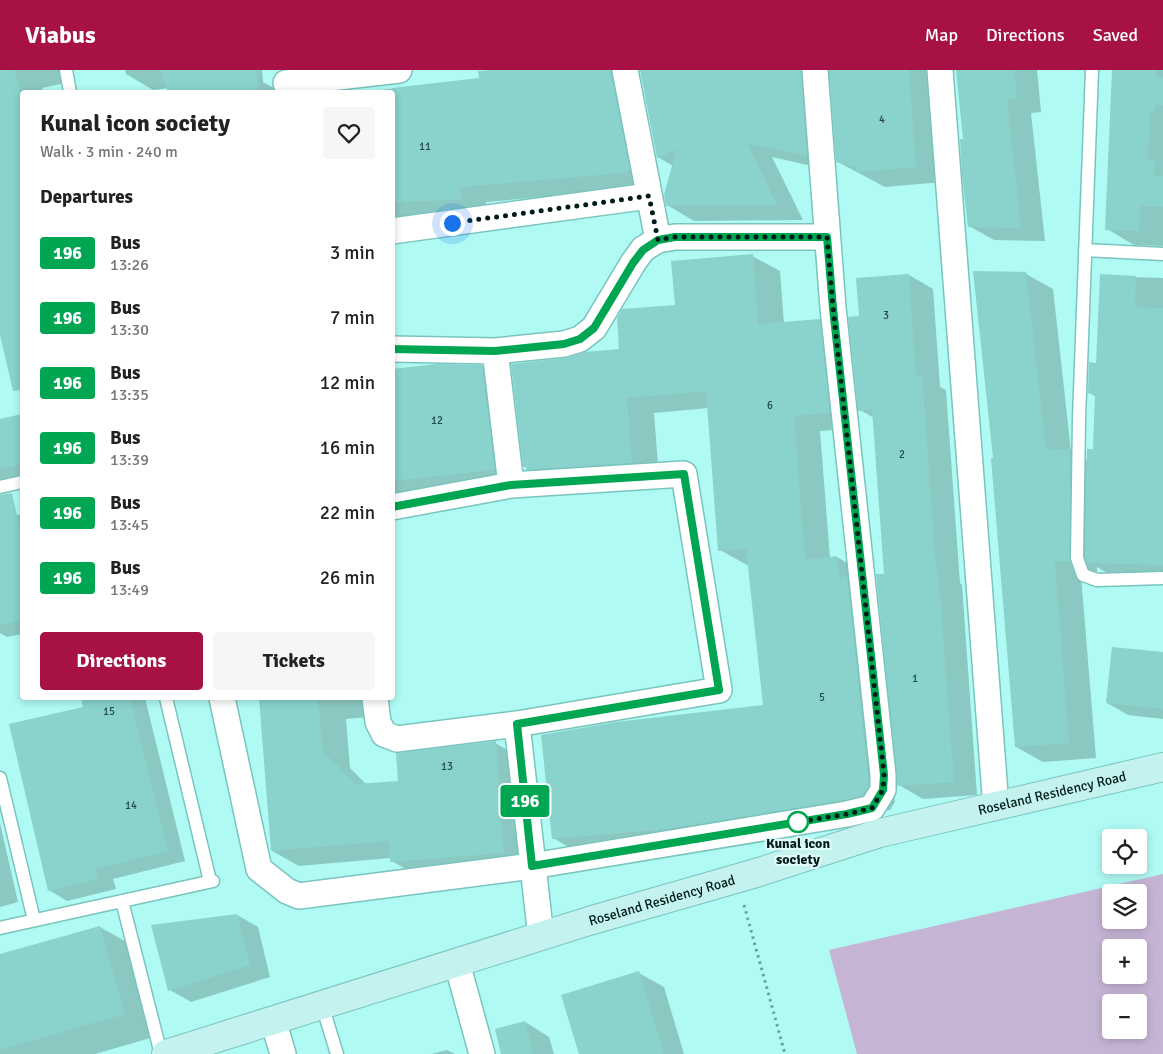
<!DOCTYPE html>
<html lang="en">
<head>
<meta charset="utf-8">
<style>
  :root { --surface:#fff; --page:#f6f6f6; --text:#222; --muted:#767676; --accent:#a71146 }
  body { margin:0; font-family:Signika,sans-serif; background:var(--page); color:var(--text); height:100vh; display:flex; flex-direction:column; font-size:19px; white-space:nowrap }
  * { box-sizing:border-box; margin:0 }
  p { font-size:16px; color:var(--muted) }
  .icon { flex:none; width:28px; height:28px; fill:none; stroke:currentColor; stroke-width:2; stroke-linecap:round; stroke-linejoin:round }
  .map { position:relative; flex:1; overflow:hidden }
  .side { position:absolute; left:20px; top:20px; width:375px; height:610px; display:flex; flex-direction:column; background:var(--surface); border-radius:5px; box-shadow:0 2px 8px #0003 }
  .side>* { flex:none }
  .badge { padding:0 10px; border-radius:4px; font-size:18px; line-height:32px }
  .fabs { position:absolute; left:1102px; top:759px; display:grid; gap:10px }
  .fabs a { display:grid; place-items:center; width:45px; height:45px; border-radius:5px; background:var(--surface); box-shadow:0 2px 8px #0003; font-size:25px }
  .you { position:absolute; width:25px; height:25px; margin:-12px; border:4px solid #fff; border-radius:50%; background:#1a73e8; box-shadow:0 0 0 8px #1a73e833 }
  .map>.badge { position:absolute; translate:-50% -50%; box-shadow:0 0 0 2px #fff }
  h2 { padding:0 20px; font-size:19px; line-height:45px }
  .round { display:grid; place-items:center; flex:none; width:52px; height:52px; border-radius:5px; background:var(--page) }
  .headline { display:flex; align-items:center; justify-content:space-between; height:85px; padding:0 20px }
  h1 { font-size:24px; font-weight:700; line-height:38px }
  .button { display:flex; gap:10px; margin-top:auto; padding:10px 20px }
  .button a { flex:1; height:58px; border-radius:5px; background:var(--accent); color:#fff; font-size:20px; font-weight:700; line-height:58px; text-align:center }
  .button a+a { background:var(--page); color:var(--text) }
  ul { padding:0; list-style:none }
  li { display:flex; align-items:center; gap:15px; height:65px; padding:0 20px }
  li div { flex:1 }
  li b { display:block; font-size:19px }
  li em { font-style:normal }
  li .badge { min-width:55px; font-weight:700; text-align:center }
  header { display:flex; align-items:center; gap:30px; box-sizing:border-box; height:70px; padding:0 25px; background:var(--accent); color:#fff }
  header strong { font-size:24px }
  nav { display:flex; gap:28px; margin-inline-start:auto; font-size:18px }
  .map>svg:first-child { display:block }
  .park { fill:#c6b4d5; fill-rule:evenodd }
  .shadow { fill:#0003 }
  .building { fill:#89d3cc }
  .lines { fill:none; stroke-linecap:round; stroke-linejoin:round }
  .lane-casing { stroke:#7ac4be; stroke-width:15 }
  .street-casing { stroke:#7ac4be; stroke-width:28 }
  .secondary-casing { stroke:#7ac4be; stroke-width:30 }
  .path { stroke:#69a19c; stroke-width:3; stroke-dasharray:2.5 4; stroke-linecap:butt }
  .lane { stroke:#fff; stroke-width:12 }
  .street { stroke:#fff; stroke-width:25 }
  .secondary { stroke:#c4f2ef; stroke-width:28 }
  .line-casing { stroke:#fff; stroke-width:11 }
  .line { stroke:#00a651; stroke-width:8 }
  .walk { stroke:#001c1a; stroke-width:5; stroke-dasharray:0 9 }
  .stop-dot { fill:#fff; stroke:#00a651; stroke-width:2.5 }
  .labels { text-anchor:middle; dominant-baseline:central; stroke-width:4.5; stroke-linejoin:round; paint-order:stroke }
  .number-label { font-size:11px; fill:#224a46 }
  .street-label { font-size:14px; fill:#001c1a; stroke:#e1fdfa }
  .stop-label { font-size:14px; font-weight:bold; fill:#001c1a; stroke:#e1fdfa }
</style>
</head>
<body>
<header>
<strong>Viabus</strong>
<nav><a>Map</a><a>Directions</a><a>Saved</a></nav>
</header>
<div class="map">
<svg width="1163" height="984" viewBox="0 0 1163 984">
  <rect width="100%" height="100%" fill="#affaf3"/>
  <!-- park -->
  <path class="park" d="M 1163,804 L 1163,984 L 857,984 L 829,880 ZM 1111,822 L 1139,822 L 1139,850 L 1111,850 ZM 1111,878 L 1139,878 L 1139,905 L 1111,905 ZM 1111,932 L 1139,932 L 1139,960 L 1111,960 Z"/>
  <!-- shadow -->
  <path class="shadow" d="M 0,0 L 62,0 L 65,13 L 42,18 L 43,22 L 22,22 L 22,297 L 6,288 L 0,260 Z
    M 125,0 L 262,0 L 263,12 L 281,22 L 169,22 L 168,18 L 153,20 L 126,4 Z
    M 507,0 L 625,0 L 640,9 L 638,12 L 650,118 L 486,132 L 487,145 L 392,147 L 392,22 L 363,22 L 480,9 Z
    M 641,0 L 935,0 L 943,112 L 885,117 L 838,92 L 831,7 L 827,17 L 834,101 L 772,87 L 803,150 L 694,151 L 667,135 L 673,96 L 658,87 Z
    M 957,0 L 1037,0 L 1041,42 L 1031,43 L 1045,171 L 994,170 L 969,156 L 964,70 Z
    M 1113,0 L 1163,0 L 1163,176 L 1134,175 L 1107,159 Z
    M 752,186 L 780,201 L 784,254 L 819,250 L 847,266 L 856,358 L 820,361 L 830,488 L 837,487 L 864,503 L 874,523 L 895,732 L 890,740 L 694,774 L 581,784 L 553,768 L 765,636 L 749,496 L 720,480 L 708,338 L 654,343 L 659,408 L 554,415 L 524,396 L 566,290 L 620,281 L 676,236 Z
    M 1026,204 L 1053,219 L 1071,381 L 1088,391 L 1095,380 L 1097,327 L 1089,323 L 1097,294 L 1101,206 L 1163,208 L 1163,509 L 1116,508 L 1097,497 L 1097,507 L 1081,506 L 1096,688 L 1043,692 L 1016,677 L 995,389 Z
    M 909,205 L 933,219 L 940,317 L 946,320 L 960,513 L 962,515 L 977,725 L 923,729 L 899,715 L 874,348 L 860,340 L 860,247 Z
    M 482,296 L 509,312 L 521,415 L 392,427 L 392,300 Z
    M 22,345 L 22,415 L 0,420 L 0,350 Z
    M 22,444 L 22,564 L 7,567 L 0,563 L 0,449 Z
    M 1163,583 L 1163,649 L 1128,645 L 1107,633 Z
    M 83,628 L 145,628 L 185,791 L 113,809 L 116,819 L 67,831 L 49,820 L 85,638 Z
    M 260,628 L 377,628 L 379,646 L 346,649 L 350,698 L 366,714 L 399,712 L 495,673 L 522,688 L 531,798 L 419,807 L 392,791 L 391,788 L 299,796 L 272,781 Z
    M 0,753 L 18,832 L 0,837 Z
    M 237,845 L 258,857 L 270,907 L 191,932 L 170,920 Z
    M 100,857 L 137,878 L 161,965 L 95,984 L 0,984 L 0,886 Z
    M 639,903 L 664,917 L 684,984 L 580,984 Z
    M 525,952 L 549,967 L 554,984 L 502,984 Z
    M 447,980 L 455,984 L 431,984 Z"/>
  <!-- building -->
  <path class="building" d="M 0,0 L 15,0 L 22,31 L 22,320 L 13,321 L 0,265 Z
    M 160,0 L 257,0 L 258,22 L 168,22 Z
    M 492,0 L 611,0 L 630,100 L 623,103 L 460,117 L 461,130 L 392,132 L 392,18 L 479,8 L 478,1 Z
    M 640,0 L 801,0 L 807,86 L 747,73 L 777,135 L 666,136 L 664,124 L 677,79 L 657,88 Z
    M 829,0 L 909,0 L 916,97 L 857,102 L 856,97 L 836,92 Z
    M 956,0 L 1014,0 L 1017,28 L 1007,29 L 1021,158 L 968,157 L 962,105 L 960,69 L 963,69 Z
    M 1112,0 L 1157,0 L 1156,8 L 1163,8 L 1163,35 L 1155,35 L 1155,43 L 1150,43 L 1148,90 L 1155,90 L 1154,106 L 1163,106 L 1163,137 L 1140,136 L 1139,161 L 1105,160 Z
    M 753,184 L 758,254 L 820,249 L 830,343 L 794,346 L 805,490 L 837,486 L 840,507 L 847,506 L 869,716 L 863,725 L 844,730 L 666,759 L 552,769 L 541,665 L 616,652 L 763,635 L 746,479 L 718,481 L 706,321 L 627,328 L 632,393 L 526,400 L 526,397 L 523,397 L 511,294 L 566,288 L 585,282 L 619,279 L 617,248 L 622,239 L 675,235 L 671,191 Z
    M 973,201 L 1026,202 L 1046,380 L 1070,379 L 1070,492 L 1055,491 L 1069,673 L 1015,677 L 991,388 L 993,388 Z
    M 909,204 L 916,305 L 922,305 L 936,500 L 938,499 L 954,712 L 897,716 L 876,504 L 884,504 L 872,339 L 858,341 L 848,247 L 859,246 L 856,208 Z
    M 1100,204 L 1136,206 L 1135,237 L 1163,238 L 1163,495 L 1087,493 L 1085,487 L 1087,379 L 1093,379 L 1095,324 L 1088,323 L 1089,292 L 1096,293 Z
    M 437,294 L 482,295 L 495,400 L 392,411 L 392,299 Z
    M 22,344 L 22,394 L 0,399 L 0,349 Z
    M 12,423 L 22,468 L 22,550 L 0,555 L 0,425 Z
    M 1112,577 L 1163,582 L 1163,639 L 1106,633 Z
    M 81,628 L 130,628 L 168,781 L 96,799 L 98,809 L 48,821 L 9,654 L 83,637 Z
    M 259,628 L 318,628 L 323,682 L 356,714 L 398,711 L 396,683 L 496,671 L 504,783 L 390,792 L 389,771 L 271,781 Z
    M 237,844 L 250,895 L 168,921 L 151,855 Z
    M 100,856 L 125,944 L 0,980 L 0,884 Z
    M 639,901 L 664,984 L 579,984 L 561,925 Z
    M 525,951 L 533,984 L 501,984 L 495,959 Z"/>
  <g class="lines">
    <!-- lane casing -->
    <g class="lane-casing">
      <path id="lane" d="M 66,0 L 70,22
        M 1092,0 L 1079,348 L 1077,488 L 1083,505 L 1097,510 L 1163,508
        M 1085,180 L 1163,184
        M 0,417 L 22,412
        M 166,628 L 210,811
        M 0,708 L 34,850
        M 122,831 L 161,984
        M 0,858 L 213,811
        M 322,935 L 337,984"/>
    </g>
    <!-- street casing -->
    <g class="street-casing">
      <path id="street" d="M 625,0 L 658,170
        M 940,0 L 996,737
        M 286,13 L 399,0
        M 392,161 L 649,126
        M 392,279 L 495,281
        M 511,415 L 495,281 L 564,274 L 580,269 L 594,258 L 633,193 L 643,179 L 658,170 L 675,167 L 827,167
        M 222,628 L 259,799 L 287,821 L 299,826 L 532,796 L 847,744 L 872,738 L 883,720 L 883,705 L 833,238 L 815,0
        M 375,628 L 378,652 L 384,664 L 397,669 L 517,654 L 719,620 L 684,404 L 511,415 L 392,437
        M 517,654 L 541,867
        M 457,893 L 482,984
        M 273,950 L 283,984"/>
    </g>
    <!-- secondary casing -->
    <g class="secondary-casing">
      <g id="secondary">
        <path id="s1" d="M 166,984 L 589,851 L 756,803 L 880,763 L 1163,697"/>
      </g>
    </g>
    <!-- path -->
    <path class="path" d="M 744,835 L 785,984"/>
    <!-- lane -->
    <use href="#lane" class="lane"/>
    <!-- street -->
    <use href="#street" class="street"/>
    <!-- secondary -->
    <use href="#secondary" class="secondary"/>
  </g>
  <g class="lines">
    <!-- line casing -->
    <g class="line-casing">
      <path id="line" d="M 392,279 L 495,281 L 564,274 L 580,269 L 594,258 L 633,193 L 643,180 L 658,170 L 675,167 L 827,167 L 833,238 L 884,705 L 883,720 L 872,738 L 847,744 L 532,796 L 517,654 L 719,620 L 684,404 L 511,415 L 392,437"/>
    </g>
    <!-- line -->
    <use href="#line" class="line"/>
    <!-- walk -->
    <path class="walk" d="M 452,153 L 649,126 L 658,170 L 675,167 L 827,167 L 833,238 L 884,705 L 883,720 L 872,738 L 847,744 L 798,752"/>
  </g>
  <!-- markers -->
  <circle class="stop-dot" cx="798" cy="752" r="10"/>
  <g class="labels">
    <!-- number labels -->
    <g class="number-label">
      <text x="882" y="49">4</text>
      <text x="425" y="76">11</text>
      <text x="886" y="245">3</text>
      <text x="770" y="335">6</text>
      <text x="437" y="350">12</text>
      <text x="902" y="384">2</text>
      <text x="915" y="608">1</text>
      <text x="822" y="627">5</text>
      <text x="109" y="641">15</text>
      <text x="447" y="696">13</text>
      <text x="131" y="735">14</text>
    </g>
    <!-- street labels -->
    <g class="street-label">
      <text stroke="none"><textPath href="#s1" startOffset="924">Roseland Residency Road</textPath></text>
      <text stroke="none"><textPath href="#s1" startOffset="519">Roseland Residency Road</textPath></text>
    </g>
    <!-- stop labels -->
    <g class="stop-label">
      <text x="798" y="773">Kunal icon<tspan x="798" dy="16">society</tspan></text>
    </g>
  </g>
</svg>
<div class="fabs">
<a><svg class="icon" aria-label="locate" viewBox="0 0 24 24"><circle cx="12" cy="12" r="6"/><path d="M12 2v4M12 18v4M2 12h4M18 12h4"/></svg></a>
<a><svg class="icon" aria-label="layers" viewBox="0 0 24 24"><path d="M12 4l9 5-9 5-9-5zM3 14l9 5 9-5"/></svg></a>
<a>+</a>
<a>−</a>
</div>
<div class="you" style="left:452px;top:153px"></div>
<b class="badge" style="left:525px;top:731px;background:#00a651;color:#fff">196</b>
<section class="side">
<div class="headline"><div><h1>Kunal icon society</h1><p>Walk · 3 min · 240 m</p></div><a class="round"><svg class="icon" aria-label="heart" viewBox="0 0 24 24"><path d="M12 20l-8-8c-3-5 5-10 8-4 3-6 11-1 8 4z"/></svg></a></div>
<h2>Departures</h2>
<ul>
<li><span class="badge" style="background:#00a651;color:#fff">196</span><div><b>Bus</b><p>13:26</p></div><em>3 min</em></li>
<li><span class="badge" style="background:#00a651;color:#fff">196</span><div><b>Bus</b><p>13:30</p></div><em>7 min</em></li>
<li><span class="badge" style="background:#00a651;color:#fff">196</span><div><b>Bus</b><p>13:35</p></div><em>12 min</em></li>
<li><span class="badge" style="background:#00a651;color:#fff">196</span><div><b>Bus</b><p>13:39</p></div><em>16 min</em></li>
<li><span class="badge" style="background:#00a651;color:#fff">196</span><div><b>Bus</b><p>13:45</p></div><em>22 min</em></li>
<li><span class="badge" style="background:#00a651;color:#fff">196</span><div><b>Bus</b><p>13:49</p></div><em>26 min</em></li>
</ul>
<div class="button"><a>Directions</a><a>Tickets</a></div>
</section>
</div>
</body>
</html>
